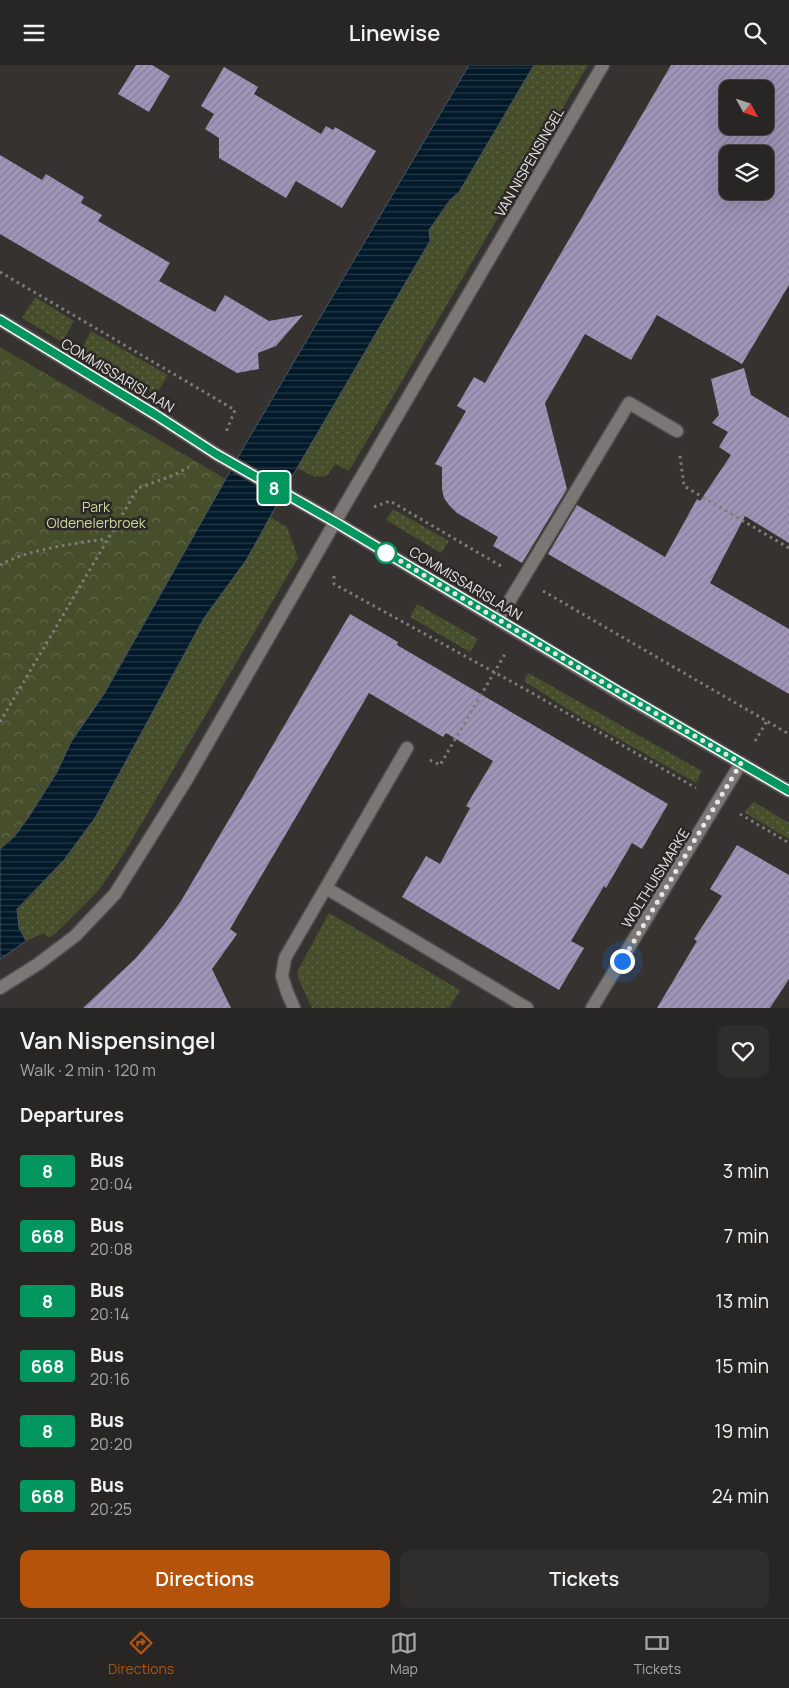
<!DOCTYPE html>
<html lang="en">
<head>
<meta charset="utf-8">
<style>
  :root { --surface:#282624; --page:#302e2c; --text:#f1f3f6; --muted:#a5a5a6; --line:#444341; --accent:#b45309 }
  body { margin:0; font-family:Manrope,sans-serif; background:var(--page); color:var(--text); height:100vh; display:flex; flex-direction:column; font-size:19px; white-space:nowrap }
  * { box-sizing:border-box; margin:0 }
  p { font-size:16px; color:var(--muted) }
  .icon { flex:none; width:28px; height:28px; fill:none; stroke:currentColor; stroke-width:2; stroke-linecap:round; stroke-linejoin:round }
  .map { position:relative; height:943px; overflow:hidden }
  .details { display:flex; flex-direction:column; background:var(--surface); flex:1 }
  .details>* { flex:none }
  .badge { padding:0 10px; border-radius:4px; font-size:18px; line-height:32px }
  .needle { width:32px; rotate:130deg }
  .tools { position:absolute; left:719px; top:15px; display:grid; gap:10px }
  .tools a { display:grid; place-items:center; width:55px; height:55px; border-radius:10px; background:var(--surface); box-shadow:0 5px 20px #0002,0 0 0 1px var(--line); font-size:25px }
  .you { position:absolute; width:25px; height:25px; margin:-12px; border:4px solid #fff; border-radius:50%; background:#1a73e8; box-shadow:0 0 0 8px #1a73e833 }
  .map>.badge { position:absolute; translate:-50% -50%; box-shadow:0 0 0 2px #fff }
  h2 { padding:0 20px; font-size:19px; line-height:45px }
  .round { display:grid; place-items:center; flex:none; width:52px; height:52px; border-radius:10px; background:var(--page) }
  .headline { display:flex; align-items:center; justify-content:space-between; height:85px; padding:0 20px }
  h1 { font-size:24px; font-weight:600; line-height:38px }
  .primary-button { display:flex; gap:10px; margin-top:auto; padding:10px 20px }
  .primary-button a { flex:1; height:58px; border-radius:10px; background:var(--accent); color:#fff; font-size:20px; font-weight:600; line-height:58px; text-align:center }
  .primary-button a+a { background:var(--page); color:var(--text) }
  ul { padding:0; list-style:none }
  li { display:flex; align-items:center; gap:15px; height:65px; padding:0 20px }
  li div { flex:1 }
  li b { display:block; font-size:19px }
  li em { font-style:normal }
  li .badge { min-width:55px; font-weight:700; text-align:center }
  header { display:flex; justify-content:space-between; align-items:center; height:65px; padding:0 20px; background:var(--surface); font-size:22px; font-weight:600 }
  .dock { display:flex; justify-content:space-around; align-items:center; height:70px; border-top:1px solid var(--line); background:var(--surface); font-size:14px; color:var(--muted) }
  .dock a { display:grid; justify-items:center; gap:2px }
  .dock .current { color:var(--accent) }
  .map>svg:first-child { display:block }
  .grass { fill:url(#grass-dots) }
  .forest { fill:url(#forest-crowns) }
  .water { fill:url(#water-rules); stroke:#475661 }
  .building { fill:url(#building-hatch); fill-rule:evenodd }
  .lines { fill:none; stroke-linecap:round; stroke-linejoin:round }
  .service-casing { stroke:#524e4d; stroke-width:15 }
  .minor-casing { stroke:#524e4d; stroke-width:15 }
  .tertiary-casing { stroke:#524e4d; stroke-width:15 }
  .path { stroke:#7f7c7a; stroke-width:3; stroke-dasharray:2.5 4; stroke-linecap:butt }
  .service { stroke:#7c7774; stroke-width:12 }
  .minor { stroke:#7c7774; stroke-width:12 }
  .tertiary { stroke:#7c7774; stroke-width:12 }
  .line-casing { stroke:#fff; stroke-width:11 }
  .line { stroke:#00965e; stroke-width:8 }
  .walk { stroke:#e8e6e4; stroke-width:5; stroke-dasharray:0 9 }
  .stop-dot { fill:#fff; stroke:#00965e; stroke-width:2.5 }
  .labels { text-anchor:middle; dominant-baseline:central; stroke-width:5; stroke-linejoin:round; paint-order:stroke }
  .street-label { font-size:14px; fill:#e8e6e4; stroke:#2c2826 }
  .park-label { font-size:14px; fill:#cad99a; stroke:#2c2826 }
</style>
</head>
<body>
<header><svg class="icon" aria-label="menu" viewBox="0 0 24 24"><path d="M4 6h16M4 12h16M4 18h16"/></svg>Linewise<svg class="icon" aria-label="search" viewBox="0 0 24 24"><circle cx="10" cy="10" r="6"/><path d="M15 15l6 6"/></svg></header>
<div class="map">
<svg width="789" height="943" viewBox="0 0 789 943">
  <defs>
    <pattern id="grass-dots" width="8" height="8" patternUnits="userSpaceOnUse" patternTransform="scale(1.25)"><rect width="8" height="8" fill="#474e2c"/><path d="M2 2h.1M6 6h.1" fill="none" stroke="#62684a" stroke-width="1.8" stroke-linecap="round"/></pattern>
    <pattern id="forest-crowns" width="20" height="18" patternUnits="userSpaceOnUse" patternTransform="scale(1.25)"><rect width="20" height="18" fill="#474e2c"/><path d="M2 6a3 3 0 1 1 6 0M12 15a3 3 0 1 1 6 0" fill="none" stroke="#62684a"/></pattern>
    <pattern id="water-rules" width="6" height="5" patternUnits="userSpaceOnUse" patternTransform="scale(1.25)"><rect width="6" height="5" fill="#021929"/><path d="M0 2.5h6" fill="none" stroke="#273a48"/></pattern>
    <pattern id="building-hatch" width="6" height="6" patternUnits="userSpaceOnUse" patternTransform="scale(1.25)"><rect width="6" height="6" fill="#a194b9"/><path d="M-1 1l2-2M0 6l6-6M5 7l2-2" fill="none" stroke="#867c96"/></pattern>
  </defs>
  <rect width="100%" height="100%" fill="#363230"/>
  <!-- grass -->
  <path class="grass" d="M 534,0 L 588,0 L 349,406 L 335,399 L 327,411 L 315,412 L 297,403 L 430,176 L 429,165 L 450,135 L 459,127 Z
    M 35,232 L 74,256 L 62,277 L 22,253 Z
    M 91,266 L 168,310 L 156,330 L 81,286 Z
    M 393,444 L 449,476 L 441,488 L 386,455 Z
    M 270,452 L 287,462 L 298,493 L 123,790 L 98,826 L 55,869 L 48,873 L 44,868 L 26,876 L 19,863 L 17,845 L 33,829 L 95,753 L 204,553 L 246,494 Z
    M 417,539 L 478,574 L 470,587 L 410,552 Z
    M 528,608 L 702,706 L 696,718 L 575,649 L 524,616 Z
    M 754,737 L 789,758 L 789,774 L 744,747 Z
    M 329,848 L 460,925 L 449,943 L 312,943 L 298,913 L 298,905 Z"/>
  <!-- forest -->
  <path class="forest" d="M 0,282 L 226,414 L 104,629 L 71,677 L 57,707 L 30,750 L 14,772 L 0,784 Z"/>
  <!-- water -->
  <path class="water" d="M 469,0 L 534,0 L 459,127 L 450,135 L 429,165 L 430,176 L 297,403 L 247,494 L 204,553 L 95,753 L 64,795 L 17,844 L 19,863 L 26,876 L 0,894 L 0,784 L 14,772 L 30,750 L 57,707 L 71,677 L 104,629 L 249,373 Z"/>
  <!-- building -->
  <path class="building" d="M 136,0 L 152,0 L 170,11 L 149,47 L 118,29 Z
    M 671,0 L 789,0 L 789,220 L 742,299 L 657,250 L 631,295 L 585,269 L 545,338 L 567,424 L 522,498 L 493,481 L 498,472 L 457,448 L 449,440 L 444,433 L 442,424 L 442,402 L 435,399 L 466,346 L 457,341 L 474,312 L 485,318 ZM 728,24 L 765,24 L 765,61 L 728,61 ZM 728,89 L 765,89 L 765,126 L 728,126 Z
    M 224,2 L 258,22 L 254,29 L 321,69 L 326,61 L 333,65 L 335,62 L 376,86 L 342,143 L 296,116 L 286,133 L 219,93 L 219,73 L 205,64 L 214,49 L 201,41 Z
    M 0,90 L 42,115 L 46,109 L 84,132 L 81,138 L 102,150 L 98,156 L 170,198 L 159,216 L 215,247 L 225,230 L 269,256 L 303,250 L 276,281 L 258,288 L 259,304 L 237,308 L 0,169 Z
    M 744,303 L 751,330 L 789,353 L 789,478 L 745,451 L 710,518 L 789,564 L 789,629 L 548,489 L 577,440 L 665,492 L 697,434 L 700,436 L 731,390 L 719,382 L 728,367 L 712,358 L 719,350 L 711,314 Z
    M 350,549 L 398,577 L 397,580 L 668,739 L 642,784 L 632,778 L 606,823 L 604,821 L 571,876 L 584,883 L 559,925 L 402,832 L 426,791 L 440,799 L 470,743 L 466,741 L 493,696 L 446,668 L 443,672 L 369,628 L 230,864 L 237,869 L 212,904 L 231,943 L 83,943 L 136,893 L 163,861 L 181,836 Z
    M 737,780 L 789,810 L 789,914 L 770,943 L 657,943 L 697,876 L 694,874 L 722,831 L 710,824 Z"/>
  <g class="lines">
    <!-- service casing -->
    <g class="service-casing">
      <path id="service" d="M 498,555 L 629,338 L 677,366"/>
    </g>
    <!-- minor casing -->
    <g class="minor-casing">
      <path id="minor" d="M 326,823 L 527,943
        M 0,923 L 38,899 L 75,871 L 115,829 L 187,714 L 335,457 L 603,0
        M 294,943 L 287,927 L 282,911 L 285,893 L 407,683
        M 592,943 L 741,698"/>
    </g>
    <!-- tertiary casing -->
    <g class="tertiary-casing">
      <path id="tertiary" d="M 0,255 L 156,350 L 216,389 L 335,457 L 621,629 L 789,726"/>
    </g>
    <!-- path -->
    <path class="path" d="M 0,207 L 235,345 L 226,367
      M 680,391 L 684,421 L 789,483
      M 374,442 L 390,436 L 501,501
      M 0,500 C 25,485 77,478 106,474
      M 334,511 L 334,519 L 532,628 L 696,723
      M 543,526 L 789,669
      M 0,657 L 138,423 L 174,410 L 189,402
      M 755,676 L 767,656
      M 430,695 L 440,700 L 505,589
      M 740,749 L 789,778"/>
    <!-- service -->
    <use href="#service" class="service"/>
    <!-- minor -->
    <use href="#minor" class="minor"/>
    <!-- tertiary -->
    <use href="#tertiary" class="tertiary"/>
  </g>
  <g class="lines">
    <!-- line casing -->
    <g class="line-casing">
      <path id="line" d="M 0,255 L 156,350 L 216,389 L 335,457 L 621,628 L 789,726"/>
    </g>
    <!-- line -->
    <use href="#line" class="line"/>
    <!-- walk -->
    <path class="walk" d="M 386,488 L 382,485 L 621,628 L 741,698 L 622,896"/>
  </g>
  <!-- markers -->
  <circle class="stop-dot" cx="386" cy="488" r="10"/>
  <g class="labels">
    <!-- street labels -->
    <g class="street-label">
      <text transform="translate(529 97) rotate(-60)">VAN NISPENSINGEL</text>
      <text transform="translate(118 310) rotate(31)">COMMISSARISLAAN</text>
      <text transform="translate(466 518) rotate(31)">COMMISSARISLAAN</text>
      <text transform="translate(655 813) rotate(-58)">WOLTHUISMARKE</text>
    </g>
    <!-- park labels -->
    <g class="park-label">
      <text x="96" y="441">Park<tspan x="96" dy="16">Oldenelerbroek</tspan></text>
    </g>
  </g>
</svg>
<div class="tools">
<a><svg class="needle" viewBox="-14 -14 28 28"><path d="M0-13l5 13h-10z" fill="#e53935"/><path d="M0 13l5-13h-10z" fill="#a5a5a6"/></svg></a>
<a><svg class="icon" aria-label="layers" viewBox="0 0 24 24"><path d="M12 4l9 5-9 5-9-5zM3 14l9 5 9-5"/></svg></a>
</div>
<div class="you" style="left:622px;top:896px"></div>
<b class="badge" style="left:274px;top:423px;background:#00965e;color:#fff">8</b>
</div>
<section class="details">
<div class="headline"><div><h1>Van Nispensingel</h1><p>Walk · 2 min · 120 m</p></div><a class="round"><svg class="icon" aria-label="heart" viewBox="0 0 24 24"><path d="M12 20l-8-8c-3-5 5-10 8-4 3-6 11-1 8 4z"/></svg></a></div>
<h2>Departures</h2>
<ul>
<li><span class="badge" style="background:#00965e;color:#fff">8</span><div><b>Bus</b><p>20:04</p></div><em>3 min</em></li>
<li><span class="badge" style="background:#00965e;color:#fff">668</span><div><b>Bus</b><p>20:08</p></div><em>7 min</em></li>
<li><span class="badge" style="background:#00965e;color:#fff">8</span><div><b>Bus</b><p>20:14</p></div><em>13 min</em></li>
<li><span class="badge" style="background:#00965e;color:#fff">668</span><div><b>Bus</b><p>20:16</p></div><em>15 min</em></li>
<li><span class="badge" style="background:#00965e;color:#fff">8</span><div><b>Bus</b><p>20:20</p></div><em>19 min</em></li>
<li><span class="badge" style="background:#00965e;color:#fff">668</span><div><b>Bus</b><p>20:25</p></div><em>24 min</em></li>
</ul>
<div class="primary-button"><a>Directions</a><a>Tickets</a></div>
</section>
<nav class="dock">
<a class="current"><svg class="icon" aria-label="directions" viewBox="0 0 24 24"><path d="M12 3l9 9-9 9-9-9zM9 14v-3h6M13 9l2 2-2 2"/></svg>Directions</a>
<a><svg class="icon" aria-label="map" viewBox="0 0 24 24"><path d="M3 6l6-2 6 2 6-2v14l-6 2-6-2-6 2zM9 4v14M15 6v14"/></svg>Map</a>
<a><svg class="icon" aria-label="tickets" viewBox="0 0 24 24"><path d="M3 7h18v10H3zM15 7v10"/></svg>Tickets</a>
</nav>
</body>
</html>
